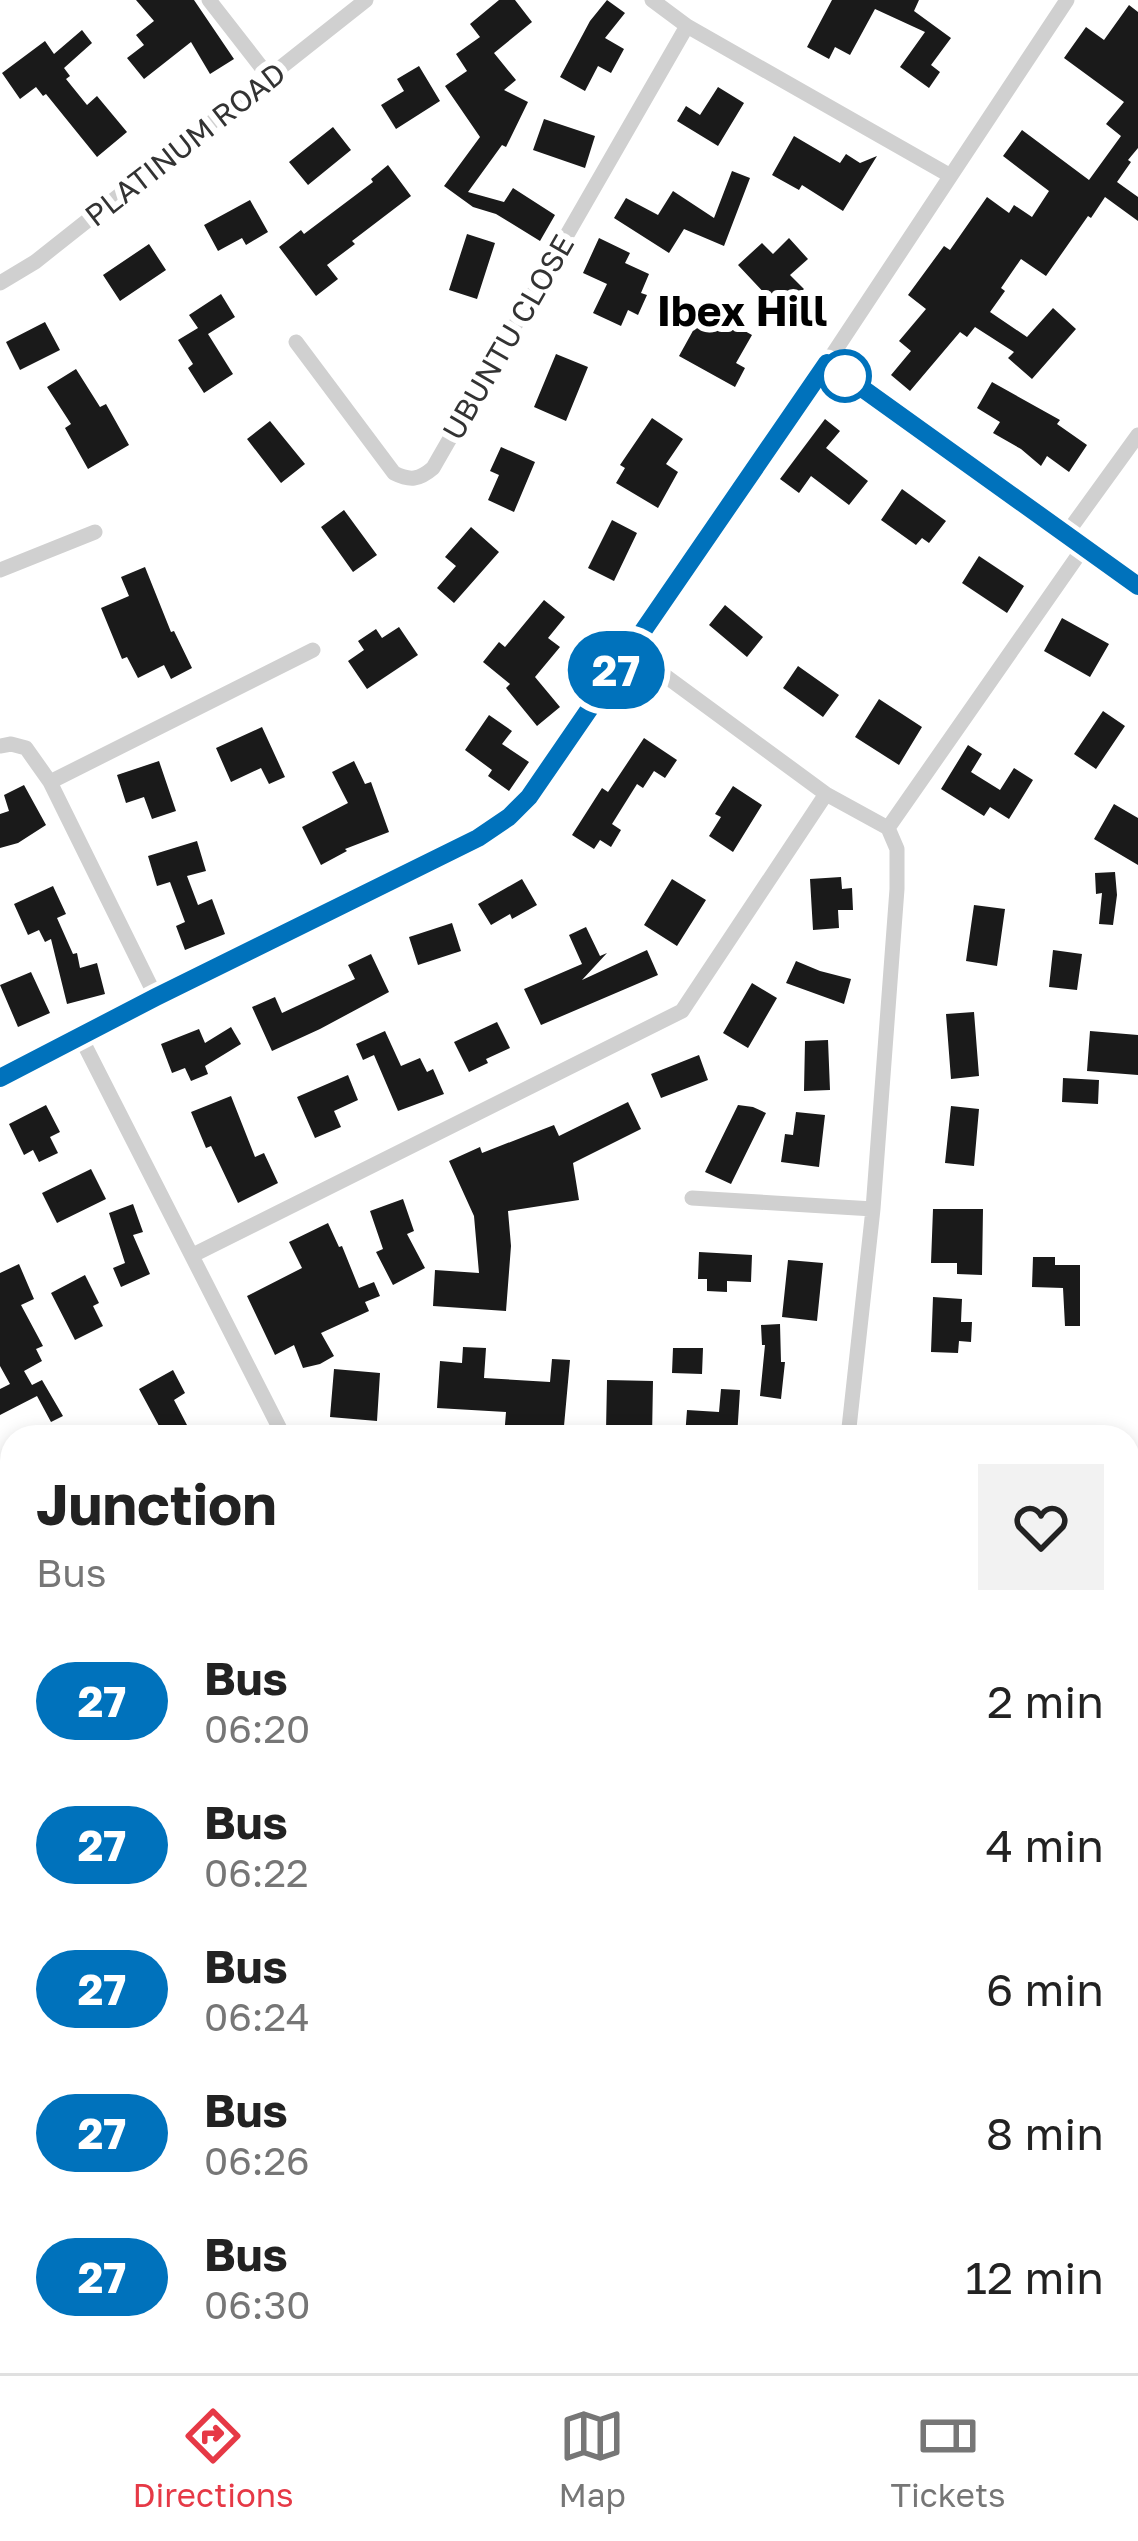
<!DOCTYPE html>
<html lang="en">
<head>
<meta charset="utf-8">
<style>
  :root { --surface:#fff; --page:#f2f2f2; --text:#222; --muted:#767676; --line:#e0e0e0; --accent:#e63946 }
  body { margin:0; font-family:"Golos Text",sans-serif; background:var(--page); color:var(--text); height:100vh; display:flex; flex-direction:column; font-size:45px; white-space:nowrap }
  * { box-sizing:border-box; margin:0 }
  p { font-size:39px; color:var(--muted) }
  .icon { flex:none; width:66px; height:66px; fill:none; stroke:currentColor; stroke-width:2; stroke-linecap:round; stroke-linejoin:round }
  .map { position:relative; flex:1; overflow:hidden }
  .panel { position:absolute; left:0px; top:1425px; width:1140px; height:948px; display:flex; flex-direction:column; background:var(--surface); border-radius:36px 36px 0 0; box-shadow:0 6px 18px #0003 }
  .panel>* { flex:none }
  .badge { padding:0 24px; border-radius:39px; font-size:42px; line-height:78px }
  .map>.badge { position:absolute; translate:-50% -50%; box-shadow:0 0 0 6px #fff }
  .round { display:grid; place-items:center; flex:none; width:126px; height:126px; border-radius:0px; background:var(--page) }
  .summary { display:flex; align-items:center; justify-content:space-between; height:204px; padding:0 36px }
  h1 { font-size:57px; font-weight:700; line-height:90px }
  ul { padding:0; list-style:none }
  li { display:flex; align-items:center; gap:36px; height:144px; padding:0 36px }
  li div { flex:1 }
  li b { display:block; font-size:45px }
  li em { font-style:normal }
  li .badge { min-width:132px; font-weight:700; text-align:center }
  .menu { display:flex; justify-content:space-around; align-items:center; height:168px; border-top:3px solid var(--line); background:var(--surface); font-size:33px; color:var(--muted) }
  .menu a { display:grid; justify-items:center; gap:6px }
  .menu .active { color:var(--accent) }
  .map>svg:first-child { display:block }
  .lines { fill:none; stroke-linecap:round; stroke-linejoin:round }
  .stream { stroke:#cfe2ee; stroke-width:6 }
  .building { fill:#1a1a1a }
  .lane { stroke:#d0d0d0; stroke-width:8 }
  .street { stroke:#d0d0d0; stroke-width:15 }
  .secondary { stroke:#bdbdbd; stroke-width:21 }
  .line-casing { stroke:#fff; stroke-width:27 }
  .line { stroke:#0072bc; stroke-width:18 }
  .stop-dot { fill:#fff; stroke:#0072bc; stroke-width:6 }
  .labels { text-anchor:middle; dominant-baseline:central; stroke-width:12; stroke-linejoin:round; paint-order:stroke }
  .street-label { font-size:30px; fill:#333; stroke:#fff }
  .district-label { font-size:42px; font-weight:bold; fill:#000; stroke:#fff }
</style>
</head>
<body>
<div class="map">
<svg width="1138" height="2373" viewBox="0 0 1138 2373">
  <rect width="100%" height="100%" fill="#fff"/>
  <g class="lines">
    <!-- stream -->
    <path class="stream" d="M 0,1987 L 12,1981"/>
  </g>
  <!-- building -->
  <path class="building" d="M 136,0 L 194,0 L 234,59 L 210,74 L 191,42 L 144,79 L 127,58 L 144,45 L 136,35 L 154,21 Z
    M 499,0 L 515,0 L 532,22 L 494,53 L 516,80 L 504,90 L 528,102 L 506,147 L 502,145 L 468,192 L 504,202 L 513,188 L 555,215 L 540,241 L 496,214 L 473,207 L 444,186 L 480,137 L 445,86 L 467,71 L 456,54 L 480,37 L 470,24 Z
    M 607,0 L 625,13 L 605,38 L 624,49 L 611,73 L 598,66 L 585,91 L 560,77 L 590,21 Z
    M 832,0 L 919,0 L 914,11 L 951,38 L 931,65 L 940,72 L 929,88 L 900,67 L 925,32 L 875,9 L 850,55 L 835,47 L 829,59 L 807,47 Z
    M 1129,5 L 1138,12 L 1138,148 L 1128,160 L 1131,162 L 1117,182 L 1138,197 L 1138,221 L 1105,197 L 1091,218 L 1088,216 L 1046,276 L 1021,259 L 1001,288 L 1005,291 L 990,312 L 1027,337 L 1053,308 L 1076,329 L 1032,379 L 1008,358 L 1014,352 L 975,327 L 967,337 L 960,332 L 910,391 L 891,375 L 911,351 L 899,341 L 926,309 L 908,295 L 944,246 L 950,250 L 987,197 L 1009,213 L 1014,205 L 1032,217 L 1049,191 L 1003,156 L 1022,130 L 1089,180 L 1121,136 L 1106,124 L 1124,102 L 1064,58 L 1086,27 L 1104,40 Z
    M 82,30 L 92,43 L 64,68 L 70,76 L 66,79 L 87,105 L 97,96 L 127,132 L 97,157 L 46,94 L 43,96 L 36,87 L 20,99 L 2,73 L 45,41 L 54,54 Z
    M 419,66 L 440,101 L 396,129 L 381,105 L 404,91 L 397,79 Z
    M 718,87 L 744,103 L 718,146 L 677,121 L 686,106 L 700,115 Z
    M 544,119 L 595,136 L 585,168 L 533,150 Z
    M 333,127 L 351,150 L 308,185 L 289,162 Z
    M 794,136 L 840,163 L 846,154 L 860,163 L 877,156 L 843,211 L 802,185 L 799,190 L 772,175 Z
    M 388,165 L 411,196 L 352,241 L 355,244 L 327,265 L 338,279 L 316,296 L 279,247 L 301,230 L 304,234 L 373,182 L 371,179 Z
    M 732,171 L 750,178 L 724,246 L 684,229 L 669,253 L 614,218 L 626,198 L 658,215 L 673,191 L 714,218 Z
    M 250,200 L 268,232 L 246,245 L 242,238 L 218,251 L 204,225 Z
    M 467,234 L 495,243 L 477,299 L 449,290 Z
    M 599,238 L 630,253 L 625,263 L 649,274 L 641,293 L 647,295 L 638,315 L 628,310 L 621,326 L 593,313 L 607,284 L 583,273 Z
    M 789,238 L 808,259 L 790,275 L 804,289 L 781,311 L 738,265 L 762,243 L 773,254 Z
    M 149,244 L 166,270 L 120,301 L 103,275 Z
    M 221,294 L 235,317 L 208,334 L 233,374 L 204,393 L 188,368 L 193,364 L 178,340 L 198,328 L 189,315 Z
    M 705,309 L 752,335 L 736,363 L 745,368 L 735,387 L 679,356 Z
    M 45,322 L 60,350 L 20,370 L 6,342 Z
    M 556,354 L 588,367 L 566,421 L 534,407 Z
    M 76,369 L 100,407 L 106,404 L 129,445 L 88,469 L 65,428 L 71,424 L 47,387 Z
    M 992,382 L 1060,420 L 1057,424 L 1087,445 L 1069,472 L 1047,456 L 1041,466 L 1021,449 L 993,433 L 1000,422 L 977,408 Z
    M 652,418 L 683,439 L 666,464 L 678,472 L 658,508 L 616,483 L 625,468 L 620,465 Z
    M 825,419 L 840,431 L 826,448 L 868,481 L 849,505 L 811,476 L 799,493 L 780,479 Z
    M 270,421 L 305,464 L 281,483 L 247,439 Z
    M 501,447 L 535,462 L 514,512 L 488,500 L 499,475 L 490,471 Z
    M 902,489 L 946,521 L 929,543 L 922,538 L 916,545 L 881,520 Z
    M 344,510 L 377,555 L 353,572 L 321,527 Z
    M 612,520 L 637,533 L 614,581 L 588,568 Z
    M 471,527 L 499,552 L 454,603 L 437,588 L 456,566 L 445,557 Z
    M 979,556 L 1024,586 L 1007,613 L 962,583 Z
    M 145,567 L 171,632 L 174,631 L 192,668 L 171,679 L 164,665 L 138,678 L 127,657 L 122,659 L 101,608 L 129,596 L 121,577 Z
    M 544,600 L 565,617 L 548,638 L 560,647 L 535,677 L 560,707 L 537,726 L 506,688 L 510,684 L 483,662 L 499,642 L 505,647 Z
    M 725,605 L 763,637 L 747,657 L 709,625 Z
    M 1062,618 L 1109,644 L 1090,677 L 1044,651 Z
    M 399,627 L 418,655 L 367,689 L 348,661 L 364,650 L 358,641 L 376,629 L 382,638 Z
    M 798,666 L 839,695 L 823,717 L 783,688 Z
    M 879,699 L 922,727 L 899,765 L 855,737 Z
    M 1103,711 L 1125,726 L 1096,769 L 1074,754 Z
    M 489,715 L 512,731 L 502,744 L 529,762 L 509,791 L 488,776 L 492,770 L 465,750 Z
    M 262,727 L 285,777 L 269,784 L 261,768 L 231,782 L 216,748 Z
    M 644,738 L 677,760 L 665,778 L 654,771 L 643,788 L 637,784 L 612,824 L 621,830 L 611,847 L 600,840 L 594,849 L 572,835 L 602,788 L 608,792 Z
    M 968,745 L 982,754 L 971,772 L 1000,790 L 1014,768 L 1033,780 L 1009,819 L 990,807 L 984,816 L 941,789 Z
    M 159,761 L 176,811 L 152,819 L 144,797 L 126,803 L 117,775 Z
    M 354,761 L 365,784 L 371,782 L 389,832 L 345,849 L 347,851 L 321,865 L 302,827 L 348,803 L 332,772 Z
    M 24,785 L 46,825 L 18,843 L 0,848 L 0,814 L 9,811 L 4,795 Z
    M 733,786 L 762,805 L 733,852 L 709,836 L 721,817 L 715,814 Z
    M 1114,804 L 1138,818 L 1138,865 L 1094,839 Z
    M 197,841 L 206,871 L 187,876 L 198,905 L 212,899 L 225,934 L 185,950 L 176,926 L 185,922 L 170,882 L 157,886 L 148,856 Z
    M 1115,872 L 1117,895 L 1113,925 L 1099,924 L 1102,893 L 1096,894 L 1095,873 Z
    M 841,877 L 842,889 L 852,888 L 853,910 L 838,910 L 839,928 L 813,930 L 810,879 Z
    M 522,879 L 537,905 L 512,919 L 510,914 L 491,925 L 478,904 Z
    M 672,879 L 706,900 L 677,946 L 644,925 Z
    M 53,886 L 66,914 L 57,918 L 73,954 L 77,953 L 80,968 L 97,963 L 105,994 L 67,1004 L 51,939 L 45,942 L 39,930 L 28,935 L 14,904 Z
    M 974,905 L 1005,909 L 997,966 L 966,961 Z
    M 452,923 L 461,951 L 418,965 L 409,937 Z
    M 586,927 L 600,956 L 607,953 L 582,980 L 647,950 L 658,975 L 541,1025 L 524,989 L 582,964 L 569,935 Z
    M 1053,950 L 1082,954 L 1077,990 L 1049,987 Z
    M 371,954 L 389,992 L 320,1029 L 272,1051 L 252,1007 L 275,997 L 282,1013 L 355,979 L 348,965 Z
    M 796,961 L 820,971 L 851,979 L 844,1004 L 786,983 Z
    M 31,972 L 50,1013 L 18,1027 L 0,985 Z
    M 752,983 L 777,998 L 748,1048 L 723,1033 Z
    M 974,1012 L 979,1076 L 951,1079 L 946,1014 Z
    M 497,1022 L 510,1048 L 486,1059 L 488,1063 L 469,1072 L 454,1042 Z
    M 231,1027 L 241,1044 L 205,1066 L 208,1074 L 191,1081 L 185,1068 L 172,1073 L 161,1044 L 199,1029 L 205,1043 Z
    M 385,1031 L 401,1066 L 420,1058 L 427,1072 L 433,1069 L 444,1094 L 398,1111 L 374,1055 L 363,1060 L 356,1044 Z
    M 1090,1031 L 1138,1035 L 1138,1075 L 1087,1071 Z
    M 828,1040 L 830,1090 L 804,1091 L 805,1041 Z
    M 699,1055 L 708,1080 L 661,1098 L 651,1074 Z
    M 348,1075 L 358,1100 L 334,1111 L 341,1127 L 315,1138 L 297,1097 Z
    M 1063,1078 L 1099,1080 L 1098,1104 L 1062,1102 Z
    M 231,1096 L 255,1157 L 264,1153 L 278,1183 L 238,1203 L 211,1146 L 206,1148 L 191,1112 Z
    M 628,1102 L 641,1129 L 573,1163 L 579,1200 L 508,1211 L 511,1246 L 506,1311 L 433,1306 L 435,1270 L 479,1273 L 474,1216 L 449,1161 L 480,1147 L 482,1153 L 554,1125 L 559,1136 Z
    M 46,1105 L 60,1132 L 50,1137 L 58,1153 L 39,1162 L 33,1150 L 24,1155 L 9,1124 Z
    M 738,1105 L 753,1107 L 766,1113 L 731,1184 L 705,1172 Z
    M 951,1106 L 979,1109 L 974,1166 L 945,1163 Z
    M 796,1112 L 825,1115 L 819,1167 L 781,1162 L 785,1134 L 793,1135 Z
    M 91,1169 L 106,1199 L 57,1223 L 42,1193 Z
    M 403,1199 L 414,1231 L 407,1234 L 425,1268 L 393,1285 L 376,1252 L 383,1249 L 370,1211 Z
    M 133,1204 L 143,1232 L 133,1235 L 150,1274 L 121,1287 L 113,1268 L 125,1263 L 109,1213 Z
    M 933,1209 L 983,1209 L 982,1275 L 957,1274 L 957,1263 L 931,1263 Z
    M 328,1223 L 339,1247 L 342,1246 L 359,1288 L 374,1282 L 380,1296 L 365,1302 L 369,1311 L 321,1333 L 334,1356 L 320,1364 L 303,1368 L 294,1345 L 275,1355 L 247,1296 L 302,1268 L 289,1242 Z
    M 699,1252 L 752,1255 L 751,1282 L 727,1281 L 727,1292 L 707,1291 L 707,1279 L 698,1279 Z
    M 1033,1257 L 1055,1257 L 1055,1265 L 1080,1265 L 1080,1326 L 1065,1326 L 1063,1288 L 1032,1287 Z
    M 788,1260 L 823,1263 L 817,1321 L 782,1317 Z
    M 19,1264 L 34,1299 L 21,1305 L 43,1346 L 36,1349 L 42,1361 L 24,1371 L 32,1385 L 42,1380 L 63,1416 L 51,1422 L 37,1396 L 0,1415 L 0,1389 L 10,1384 L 0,1366 L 0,1273 Z
    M 85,1275 L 99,1303 L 93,1306 L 103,1326 L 75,1340 L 51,1293 Z
    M 933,1297 L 962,1299 L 961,1322 L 972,1322 L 971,1342 L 959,1341 L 958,1353 L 931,1352 Z
    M 780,1324 L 781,1362 L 785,1362 L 781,1399 L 760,1396 L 765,1345 L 762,1345 L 761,1325 Z
    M 463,1347 L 486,1348 L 484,1378 L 550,1382 L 552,1359 L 570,1360 L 563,1437 L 504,1437 L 506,1412 L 437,1408 L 440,1361 L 462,1363 Z
    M 673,1348 L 703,1348 L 702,1374 L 672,1373 Z
    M 334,1369 L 380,1373 L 377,1421 L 330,1417 Z
    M 173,1370 L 185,1393 L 174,1400 L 187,1425 L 165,1437 L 139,1389 Z
    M 607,1380 L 653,1381 L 652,1437 L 629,1437 L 629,1431 L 606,1431 Z
    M 721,1389 L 740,1390 L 737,1437 L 685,1437 L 687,1410 L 719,1412 Z"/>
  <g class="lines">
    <!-- lane -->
    <path class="lane" d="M 0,1905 L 12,1908
      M 0,2000 L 12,1994
      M 0,2246 L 12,2252"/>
    <!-- street -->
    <path class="street" d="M 209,0 L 269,77
      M 652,0 L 687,26 L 949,175
      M 0,283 L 35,262 L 366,0
      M 296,342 L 394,473 C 410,481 419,480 433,468 L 687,26
      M 827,363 L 1138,586
      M 1067,533 L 1138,435
      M 0,570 L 95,532
      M 630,650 L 826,794 L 888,828 L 897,849 L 897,889 L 873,1209 L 848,1437
      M 0,746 L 11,744 L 26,748 L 50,782 L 156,997
      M 50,782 L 313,650
      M 888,828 L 1084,547
      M 80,1036 L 284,1437
      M 0,1078 L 156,997 L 479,838 L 509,817 L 529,797 L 827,363 L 1067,0
      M 692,1198 L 873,1209
      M 193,1255 L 682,1011 L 826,794"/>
    <!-- secondary -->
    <path class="secondary" d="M 0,1650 L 12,1673
      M 1128,2000 L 1138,2000
      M 1128,2330 L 1134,2373"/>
  </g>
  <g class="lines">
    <!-- line casing -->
    <g class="line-casing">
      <path id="line" d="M 0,1078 L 156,997 L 478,838 L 509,817 L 529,797 L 827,363 L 1138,586"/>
    </g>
    <!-- line -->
    <use href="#line" class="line"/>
  </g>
  <!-- markers -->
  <circle class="stop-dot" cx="845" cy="376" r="24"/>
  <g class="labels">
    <!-- street labels -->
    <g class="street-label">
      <text transform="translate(185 144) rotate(-38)">PLATINUM ROAD</text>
      <text transform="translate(508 337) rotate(-60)">UBUNTU CLOSE</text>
    </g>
    <!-- district labels -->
    <g class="district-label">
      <text x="742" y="310">Ibex Hill</text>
    </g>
  </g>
</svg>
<b class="badge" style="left:616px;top:670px;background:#0072bc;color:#fff">27</b>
<section class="panel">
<div class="summary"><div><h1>Junction</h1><p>Bus</p></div><a class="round"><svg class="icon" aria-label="heart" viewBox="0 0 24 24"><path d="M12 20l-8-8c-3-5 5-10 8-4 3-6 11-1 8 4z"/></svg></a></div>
<ul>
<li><span class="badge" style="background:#0072bc;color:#fff">27</span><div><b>Bus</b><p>06:20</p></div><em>2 min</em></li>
<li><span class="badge" style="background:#0072bc;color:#fff">27</span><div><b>Bus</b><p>06:22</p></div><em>4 min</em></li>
<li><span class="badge" style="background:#0072bc;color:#fff">27</span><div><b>Bus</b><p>06:24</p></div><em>6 min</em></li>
<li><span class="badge" style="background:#0072bc;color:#fff">27</span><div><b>Bus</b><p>06:26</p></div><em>8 min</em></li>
<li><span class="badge" style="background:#0072bc;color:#fff">27</span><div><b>Bus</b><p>06:30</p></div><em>12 min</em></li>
</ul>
</section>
</div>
<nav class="menu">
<a class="active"><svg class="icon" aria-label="directions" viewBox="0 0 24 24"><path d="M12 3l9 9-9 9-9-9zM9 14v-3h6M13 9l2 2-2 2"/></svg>Directions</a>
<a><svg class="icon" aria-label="map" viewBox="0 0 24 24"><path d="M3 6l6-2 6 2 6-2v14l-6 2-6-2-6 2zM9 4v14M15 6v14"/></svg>Map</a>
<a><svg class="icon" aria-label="tickets" viewBox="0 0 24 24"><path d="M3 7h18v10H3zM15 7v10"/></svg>Tickets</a>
</nav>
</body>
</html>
